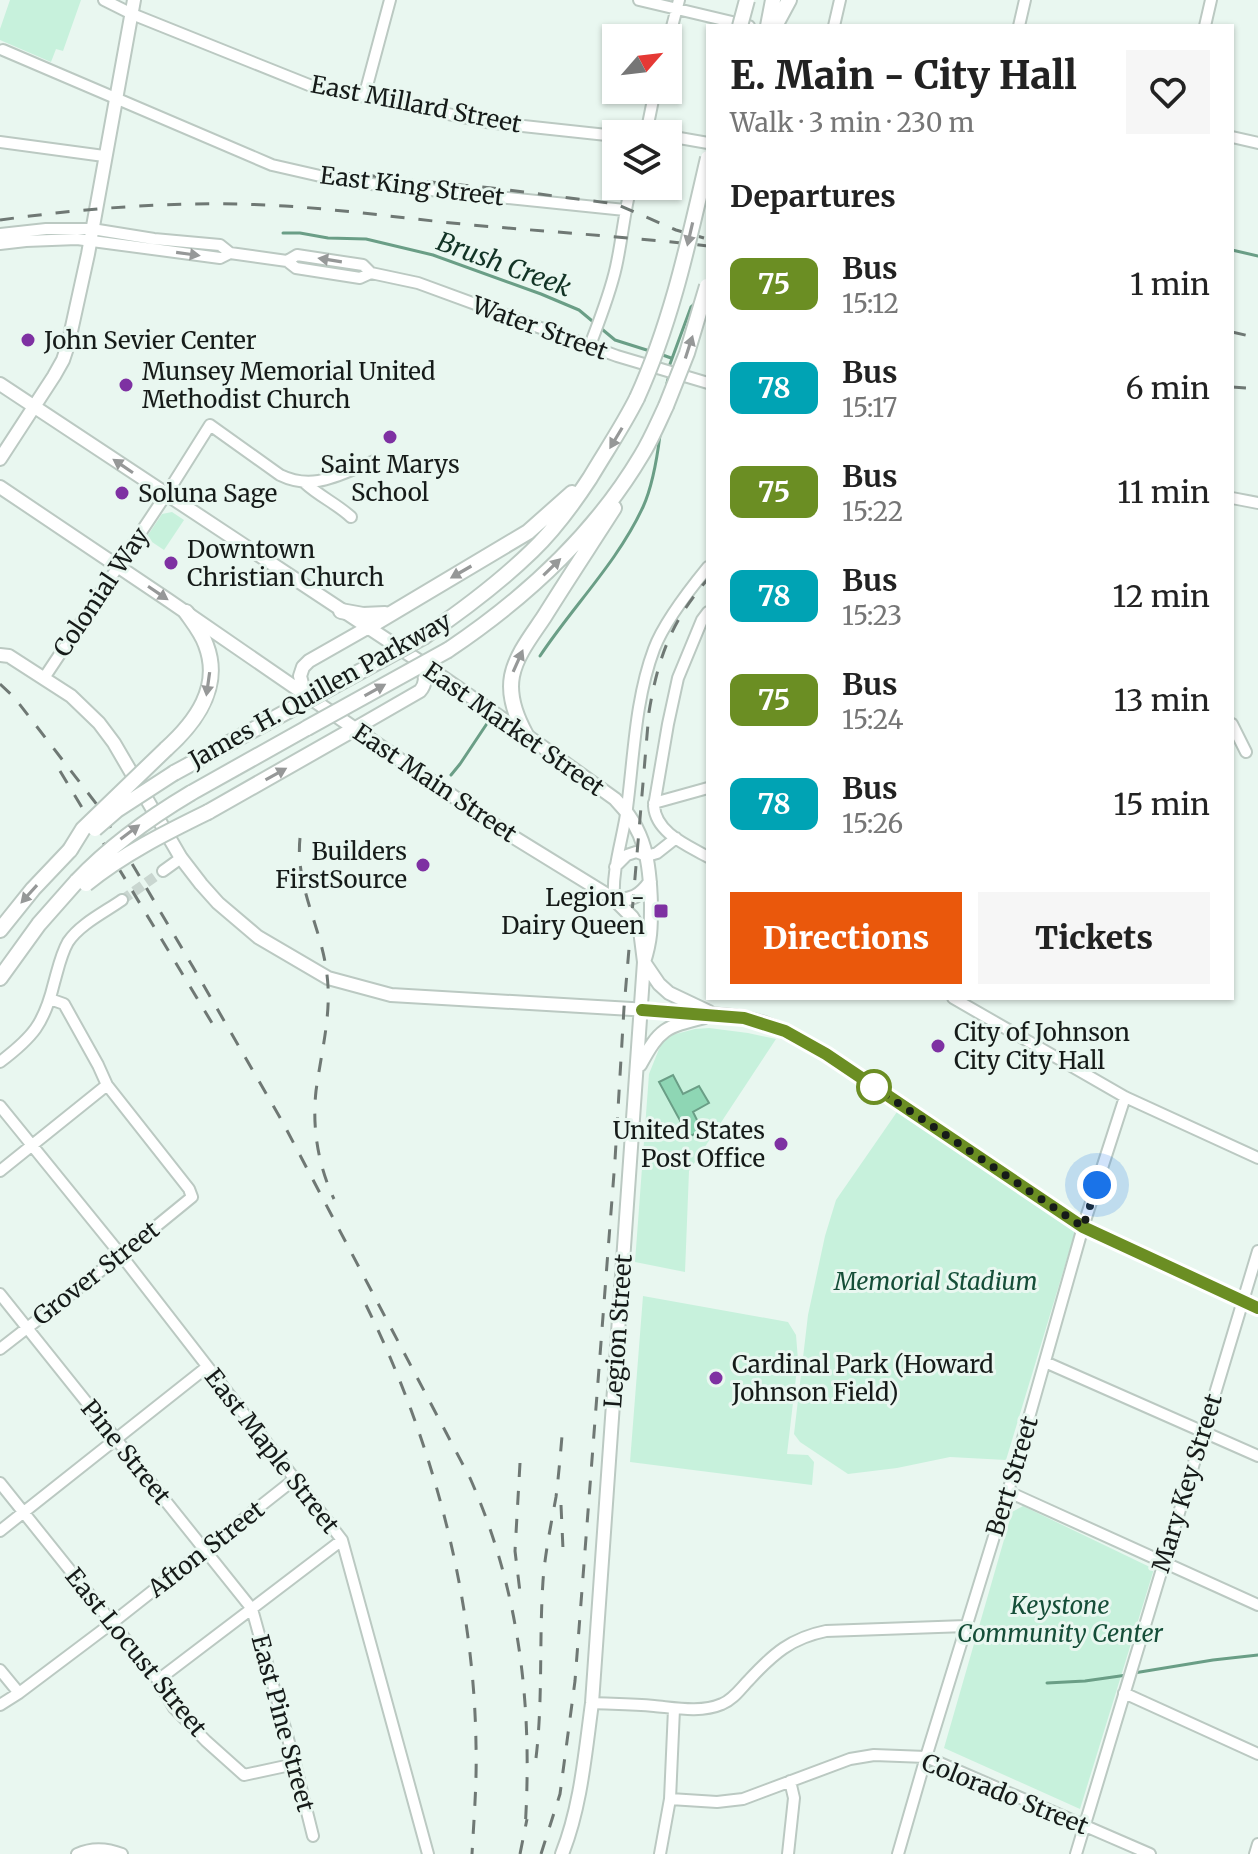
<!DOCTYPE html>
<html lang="en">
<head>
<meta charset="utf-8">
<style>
  :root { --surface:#fff; --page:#f6f6f6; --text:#222; --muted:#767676; --accent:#ea580c }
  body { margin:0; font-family:Merriweather,serif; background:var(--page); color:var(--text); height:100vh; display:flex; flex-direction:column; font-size:30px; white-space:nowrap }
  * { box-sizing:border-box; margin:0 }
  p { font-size:26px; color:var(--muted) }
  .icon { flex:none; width:44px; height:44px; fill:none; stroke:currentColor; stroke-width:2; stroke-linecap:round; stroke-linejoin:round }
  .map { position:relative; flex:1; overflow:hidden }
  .details { position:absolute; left:706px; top:24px; width:528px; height:976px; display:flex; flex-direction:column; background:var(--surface); border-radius:0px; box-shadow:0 2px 6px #0004 }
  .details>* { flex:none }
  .badge { padding:0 16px; border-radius:12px; font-size:28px; line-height:52px }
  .needle { width:52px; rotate:62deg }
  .buttons { position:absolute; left:602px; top:24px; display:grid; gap:16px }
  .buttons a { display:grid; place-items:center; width:80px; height:80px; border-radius:0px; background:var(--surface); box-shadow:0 2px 6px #0004; font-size:40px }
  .you { position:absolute; width:40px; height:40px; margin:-20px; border:6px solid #fff; border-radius:50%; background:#1a73e8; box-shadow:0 0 0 12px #1a73e833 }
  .map>.badge { position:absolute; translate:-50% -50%; box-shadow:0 0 0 4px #fff }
  h2 { padding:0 24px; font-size:30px; line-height:72px }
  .round { display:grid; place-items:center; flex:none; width:84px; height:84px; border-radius:0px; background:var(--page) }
  .headline { display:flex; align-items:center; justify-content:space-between; height:136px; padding:0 24px }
  h1 { font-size:38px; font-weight:800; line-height:60px }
  .button { display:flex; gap:16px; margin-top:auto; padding:16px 24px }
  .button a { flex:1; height:92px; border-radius:0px; background:var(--accent); color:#fff; font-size:32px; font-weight:800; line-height:92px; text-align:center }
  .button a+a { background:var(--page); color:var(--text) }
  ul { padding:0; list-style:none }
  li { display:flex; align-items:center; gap:24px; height:104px; padding:0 24px }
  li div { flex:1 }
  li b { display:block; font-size:30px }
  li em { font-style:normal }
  li .badge { min-width:88px; font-weight:700; text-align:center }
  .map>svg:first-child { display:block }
  .park { fill:#c7f1dc }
  .water { fill:#8ed6b4; stroke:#6a9e86; stroke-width:2 }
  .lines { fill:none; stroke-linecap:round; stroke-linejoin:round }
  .stream { stroke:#6a9e86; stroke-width:3 }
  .minor-tunnel { stroke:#c9d6d0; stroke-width:10; stroke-dasharray:10 5; stroke-linecap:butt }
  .minor-casing { stroke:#bbc9c2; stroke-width:14 }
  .major-casing { stroke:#bbc9c2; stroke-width:16 }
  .highway-casing { stroke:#bbc9c2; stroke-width:18 }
  .minor { stroke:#fff; stroke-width:10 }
  .major { stroke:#fff; stroke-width:12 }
  .highway { stroke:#fff; stroke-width:14 }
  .rail { stroke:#6f7874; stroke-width:3; stroke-dasharray:14 14; stroke-linecap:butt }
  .highway-bridge-casing { stroke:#bbc9c2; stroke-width:18; stroke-linecap:butt }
  .highway-bridge { stroke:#fff; stroke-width:14 }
  .oneway { fill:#969898 }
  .line-casing { stroke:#fff; stroke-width:18 }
  .line { stroke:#6b8e23; stroke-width:12 }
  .walk { stroke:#161b19; stroke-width:8; stroke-dasharray:0 14.4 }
  .poi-dot { fill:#7e31a2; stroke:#e9f7f0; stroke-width:3 }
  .stop-dot { fill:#fff; stroke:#6b8e23; stroke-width:4 }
  .labels { text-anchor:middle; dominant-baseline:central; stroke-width:6; stroke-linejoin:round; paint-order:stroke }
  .street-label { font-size:24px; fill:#161b19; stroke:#e9f7f0 }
  .poi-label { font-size:24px; fill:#161b19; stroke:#e9f7f0; text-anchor:start }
  .park-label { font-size:24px; font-style:italic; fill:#154e38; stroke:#e9f7f0 }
  .water-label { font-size:26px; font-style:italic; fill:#123325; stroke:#e9f7f0 }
</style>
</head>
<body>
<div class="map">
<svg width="1258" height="1854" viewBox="0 0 1258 1854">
  <rect width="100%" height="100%" fill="#e9f7f0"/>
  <!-- park -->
  <path class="park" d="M 10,0 L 81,0 L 63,51 L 56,49 L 51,62 L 0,40 L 0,29 Z
    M 172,512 L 184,520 L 164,550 L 146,538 L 162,514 Z
    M 709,1028 L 748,1033 L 776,1039 L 689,1171 L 685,1272 L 635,1262 L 649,1074 L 661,1044 L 668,1036 L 695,1029 Z
    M 899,1109 L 1076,1229 L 1006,1460 L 950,1457 L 897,1468 L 848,1474 L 800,1442 L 794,1434 L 808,1315 L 825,1236 L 836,1200 Z
    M 643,1296 L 788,1322 L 796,1335 L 798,1360 L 787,1454 L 808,1455 L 814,1462 L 812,1485 L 630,1462 Z
    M 1023,1506 L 1154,1569 L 1080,1809 L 944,1748 L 1012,1512 Z"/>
  <!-- water -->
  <path class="water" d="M 673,1075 L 683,1094 L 699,1086 L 709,1103 L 693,1112 L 702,1130 L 689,1137 L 659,1082 Z"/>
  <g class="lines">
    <!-- stream -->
    <path class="stream" d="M 283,233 L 300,233 L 328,238 L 366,239 L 433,255 L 541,294 L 579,310 L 615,340 L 653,352
      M 1232,250 L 1258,256
      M 660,354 L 671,358
      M 670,364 L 691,307 L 697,302
      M 667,383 L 668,379
      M 540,656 C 573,606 617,563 643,507 C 653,485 657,459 660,435
      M 451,775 L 460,764 L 488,722
      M 1134,1673 L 1213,1660 L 1258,1655
      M 1047,1683 L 1085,1681 L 1127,1675"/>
    <!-- minor-tunnel -->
    <path class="minor-tunnel" d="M 122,900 L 163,871"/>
    <!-- minor casing -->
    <g class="minor-casing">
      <path id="minor" d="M 104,0 L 132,14 L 309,85 L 486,122 L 616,136
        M 639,0 L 749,26
        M 834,26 L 840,0
        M 1019,26 L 1025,0
        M 1205,26 L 1211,0
        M 668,42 L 679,0
        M 3,50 L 272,165 L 342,181 L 625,210
        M 364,97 L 390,0
        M 646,134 L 655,90
        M 646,134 L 660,134
        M 668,136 L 708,143
        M 1232,137 L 1258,143
        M 0,142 L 104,156
        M 0,234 L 46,229 L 92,229 L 154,239 L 220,245 L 230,253 L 287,261 L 296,268 L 360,278 L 371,273
        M 0,244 L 26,241 L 77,239 L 220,258 L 230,253
        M 287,261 L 297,255 L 363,265 L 371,273 L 418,283 L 617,356 L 708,383
        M 590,345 C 600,319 610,294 616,267 C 622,240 624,213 631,186
        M 305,483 C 319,496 337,504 351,517
        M 1232,498 L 1258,503
        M 708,612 L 702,620 L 678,678 L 668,724 L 654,806 C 656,833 687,845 708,857
        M 44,678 L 171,487 L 210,425 L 280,475 C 315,492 341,473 374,461
        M 1232,724 L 1246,752
        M 654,803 L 708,788
        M 615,867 L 627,855 L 636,852 L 647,856 L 657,853 L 676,838
        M 163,871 L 181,858
        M 614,899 C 612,867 623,839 627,808 C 634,755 635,700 654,649 C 664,622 690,589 708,567
        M 953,998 L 1125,1097 L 1258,1158
        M 0,1062 C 33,1037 44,1024 54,983 C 58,969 61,954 68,942 C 80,924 105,912 122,900
        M 0,1106 L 121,1255 L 342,1540 L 428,1854
        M 0,1171 L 107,1085
        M 0,1294 L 252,1609 L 295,1764 L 313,1836
        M 0,1349 L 121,1255 L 192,1197 L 189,1189 L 107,1085 L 98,1065 L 64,1004 L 50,999
        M 1045,1362 L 1258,1456
        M 0,1483 L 158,1680 L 174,1708 L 206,1741 L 244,1775 L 295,1764
        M 1009,1488 L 1013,1494 L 1258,1605
        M 0,1531 L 207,1367
        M 0,1670 L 19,1693
        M 158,1680 L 342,1540
        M 1124,1693 L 1258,1754
        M 592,1703 C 613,1704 633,1704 654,1706 C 676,1708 701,1713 722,1704 C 733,1700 741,1688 749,1680 C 773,1654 791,1638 826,1631 L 966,1626
        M 0,1705 L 19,1693 L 112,1623 L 296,1478
        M 670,1799 L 717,1802 L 743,1799 L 850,1759 L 874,1755 L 926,1757 L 1150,1854
        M 77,1854 C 92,1847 107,1848 122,1854
        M 660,1854 L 670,1799 L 674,1709
        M 788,1854 L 794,1798 L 790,1781
        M 898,1854 L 926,1757 L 1009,1488 L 1083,1227 L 1125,1097
        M 1076,1854 L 1258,1251
        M 1255,1854 L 1258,1844"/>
    </g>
    <!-- major casing -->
    <g class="major-casing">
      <path id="major" d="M 0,384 L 422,663 L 526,735 L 615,799 C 646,830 650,863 651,905 C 651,928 651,940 644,962 L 592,1703 C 585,1754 581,1806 562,1854
        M 0,459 L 54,376 L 63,360 L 68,345 L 88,254 L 134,0
        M 0,487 L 168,600 L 502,830 L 614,899 L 632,917 L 640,930 L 644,962 L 659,984 L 669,993 L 709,1012
        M 0,655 L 9,656 L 71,696 L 99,723 L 114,743 L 181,858 L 201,884 L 218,903 L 258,937 L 328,978 L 391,995 L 700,1013 C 714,1015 730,1015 744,1018 C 774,1023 800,1040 826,1054 L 1083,1227 L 1258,1308
        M 305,695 L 300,676 L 303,667 L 309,661 L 367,628
        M 354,729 L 420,691 C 428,682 424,674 422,663
        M 614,899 C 631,901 640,896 650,882
        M 640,1065 C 660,1028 665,1027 705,1017"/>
    </g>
    <!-- highway casing -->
    <g class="highway-casing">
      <path id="highway" d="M 768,26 L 773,0
        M 775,26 L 789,0
        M 341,611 L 363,615 L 385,614
        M 367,628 L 528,532 L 572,493
        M 425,636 C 463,610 499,583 532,551 C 555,529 573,504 590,478 C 606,451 623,426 637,398
        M 448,650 C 524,599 594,535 641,456 C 651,440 658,423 666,406
        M 526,735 C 516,717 508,697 512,676 C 516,655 532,635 544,617 C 567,580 591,544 614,508
        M 166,749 C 196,722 222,687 206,645 C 202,633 193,622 186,612
        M 174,773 L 286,712
        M 191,793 L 307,728
        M 208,812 L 354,729
        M 0,930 L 33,889 L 70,850
        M 0,978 L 39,924 L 77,881"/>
    </g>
    <!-- minor -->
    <use href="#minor" class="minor"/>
    <!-- major -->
    <use href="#major" class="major"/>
    <!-- highway -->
    <use href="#highway" class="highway"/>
    <!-- rail -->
    <path class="rail" d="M 343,173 L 501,189 L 616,204 L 676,230 L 704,238
      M 0,220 C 94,207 189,200 285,206 C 347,210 409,219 472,225 C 551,232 630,237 708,246
      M 1232,332 L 1258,338
      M 1232,387 L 1258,389
      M 0,684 L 14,697 L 98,806 L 193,967 L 282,1121 L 470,1478 C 520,1591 533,1707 525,1830
      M 60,771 L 215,1028
      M 300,838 C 295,887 322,928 327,975 C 332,1014 321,1053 316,1091 C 312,1128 318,1165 334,1199
      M 366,1305 C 432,1439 474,1595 476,1745 C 477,1781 474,1818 472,1854
      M 520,1463 L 515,1551 L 520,1592
      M 561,1505 L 563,1549
      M 536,1758 C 543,1699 539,1640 543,1581 C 545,1553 551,1525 556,1497 C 559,1473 561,1448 563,1424
      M 520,1854 L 527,1819
      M 541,1854 L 560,1794 L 575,1681 L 615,1160 L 624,1008 L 649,712 C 658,658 671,621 708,579"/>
    <!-- highway-bridge casing -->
    <g class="highway-bridge-casing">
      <path id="highway-bridge" d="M 740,26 L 747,0
        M 637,398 C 672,321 689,240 708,158
        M 666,406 L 687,353 L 707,286
        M 286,712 L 425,636
        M 307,728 L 448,650
        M 95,829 L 117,810 L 174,773
        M 70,850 L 83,829 L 166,749
        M 77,881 C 111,845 149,818 191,793
        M 86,884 C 123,854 165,833 208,812"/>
    </g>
    <!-- highway-bridge -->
    <use href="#highway-bridge" class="highway-bridge"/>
  </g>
  <!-- one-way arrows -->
  <defs><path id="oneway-solid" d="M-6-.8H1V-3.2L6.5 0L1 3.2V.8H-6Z" transform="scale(2)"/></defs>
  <g class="oneway">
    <use href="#oneway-solid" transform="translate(690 234) rotate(103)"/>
    <use href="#oneway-solid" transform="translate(188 254) rotate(8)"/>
    <use href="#oneway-solid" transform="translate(330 260) rotate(-171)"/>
    <use href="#oneway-solid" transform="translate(689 347) rotate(-72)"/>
    <use href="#oneway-solid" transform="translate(616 438) rotate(121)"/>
    <use href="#oneway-solid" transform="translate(123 466) rotate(-146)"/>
    <use href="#oneway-solid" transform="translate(552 567) rotate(-44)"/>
    <use href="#oneway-solid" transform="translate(461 572) rotate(150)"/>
    <use href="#oneway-solid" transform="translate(158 593) rotate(34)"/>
    <use href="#oneway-solid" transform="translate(518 661) rotate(-66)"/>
    <use href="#oneway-solid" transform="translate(208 684) rotate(98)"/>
    <use href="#oneway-solid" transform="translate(375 690) rotate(-29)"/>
    <use href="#oneway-solid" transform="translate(276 774) rotate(-29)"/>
    <use href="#oneway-solid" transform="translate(130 832) rotate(-37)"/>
    <use href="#oneway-solid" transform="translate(29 894) rotate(132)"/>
  </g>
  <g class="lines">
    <!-- line casing -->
    <g class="line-casing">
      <path id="line" d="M 642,1010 L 744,1018 L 785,1031 L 826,1054 L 1083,1227 L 1258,1308"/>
    </g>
    <!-- line -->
    <use href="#line" class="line"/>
    <!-- walk -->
    <path class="walk" d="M 874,1087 L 1083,1227 L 1097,1185"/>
  </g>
  <!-- markers -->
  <g class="poi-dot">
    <circle cx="28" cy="340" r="8"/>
    <circle cx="126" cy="385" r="8"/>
    <circle cx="390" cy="437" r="8"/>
    <circle cx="122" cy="493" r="8"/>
    <circle cx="171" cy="563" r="8"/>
    <circle cx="423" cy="865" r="8"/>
    <rect x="653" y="903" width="16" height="16" rx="4"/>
    <circle cx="938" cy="1046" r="8"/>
    <circle cx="781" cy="1144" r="8"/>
    <circle cx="716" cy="1378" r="8"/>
  </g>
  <circle class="stop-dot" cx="874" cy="1087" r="16"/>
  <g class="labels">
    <!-- street labels -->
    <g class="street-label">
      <text transform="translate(416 104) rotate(11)">East Millard Street</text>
      <text transform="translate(412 186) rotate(7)">East King Street</text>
      <text transform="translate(540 328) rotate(20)">Water Street</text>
      <text transform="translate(101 592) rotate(-56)">Colonial Way</text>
      <text transform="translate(320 690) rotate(-29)">James H. Quillen Parkway</text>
      <text transform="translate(514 729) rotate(35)">East Market Street</text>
      <text transform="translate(435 783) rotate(34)">East Main Street</text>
      <text transform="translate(96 1273) rotate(-38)">Grover Street</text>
      <text transform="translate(618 1331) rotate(-86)">Legion Street</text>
      <text transform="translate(272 1451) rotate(52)">East Maple Street</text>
      <text transform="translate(126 1452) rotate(51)">Pine Street</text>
      <text transform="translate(1012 1476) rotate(-73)">Bert Street</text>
      <text transform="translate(1187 1483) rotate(-73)">Mary Key Street</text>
      <text transform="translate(206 1549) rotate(-38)">Afton Street</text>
      <text transform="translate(136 1652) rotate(51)">East Locust Street</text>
      <text transform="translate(283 1723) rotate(75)">East Pine Street</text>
      <text transform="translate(1005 1794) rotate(22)">Colorado Street</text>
    </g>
    <!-- poi labels -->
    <g class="poi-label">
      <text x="44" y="340">John Sevier Center</text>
      <text x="142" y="371">Munsey Memorial United<tspan x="142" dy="28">Methodist Church</tspan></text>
      <text x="390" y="464" text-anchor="middle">Saint Marys<tspan x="390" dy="28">School</tspan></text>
      <text x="138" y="493">Soluna Sage</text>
      <text x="187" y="549">Downtown<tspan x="187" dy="28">Christian Church</tspan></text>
      <text x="407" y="851" text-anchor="end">Builders<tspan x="407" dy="28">FirstSource</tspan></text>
      <text x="645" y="897" text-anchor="end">Legion -<tspan x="645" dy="28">Dairy Queen</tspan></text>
      <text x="954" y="1032">City of Johnson<tspan x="954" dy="28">City City Hall</tspan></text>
      <text x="765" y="1130" text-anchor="end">United States<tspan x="765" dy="28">Post Office</tspan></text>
      <text x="732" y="1364">Cardinal Park (Howard<tspan x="732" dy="28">Johnson Field)</tspan></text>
    </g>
    <!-- park labels -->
    <g class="park-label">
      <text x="936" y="1281">Memorial Stadium</text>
      <text x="1060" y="1605">Keystone<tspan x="1060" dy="28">Community Center</tspan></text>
    </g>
    <!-- water labels -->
    <g class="water-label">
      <text transform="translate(504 264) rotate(20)">Brush Creek</text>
    </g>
  </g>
</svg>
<div class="buttons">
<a><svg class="needle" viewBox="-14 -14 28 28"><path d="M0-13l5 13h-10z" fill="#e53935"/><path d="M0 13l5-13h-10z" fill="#767676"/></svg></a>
<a><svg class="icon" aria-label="layers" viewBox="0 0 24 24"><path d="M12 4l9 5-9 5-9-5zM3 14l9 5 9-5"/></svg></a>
</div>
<div class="you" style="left:1097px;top:1185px"></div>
<section class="details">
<div class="headline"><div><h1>E. Main - City Hall</h1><p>Walk · 3 min · 230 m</p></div><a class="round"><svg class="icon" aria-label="heart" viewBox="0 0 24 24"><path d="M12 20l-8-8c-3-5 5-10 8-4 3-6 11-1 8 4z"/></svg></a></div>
<h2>Departures</h2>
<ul>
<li><span class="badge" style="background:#6b8e23;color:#fff">75</span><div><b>Bus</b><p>15:12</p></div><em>1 min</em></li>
<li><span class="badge" style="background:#00a3b4;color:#fff">78</span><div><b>Bus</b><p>15:17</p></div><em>6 min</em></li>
<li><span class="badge" style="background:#6b8e23;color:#fff">75</span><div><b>Bus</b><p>15:22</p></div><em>11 min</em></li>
<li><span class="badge" style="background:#00a3b4;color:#fff">78</span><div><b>Bus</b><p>15:23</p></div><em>12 min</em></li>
<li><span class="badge" style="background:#6b8e23;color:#fff">75</span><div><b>Bus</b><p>15:24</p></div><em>13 min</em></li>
<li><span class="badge" style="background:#00a3b4;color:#fff">78</span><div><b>Bus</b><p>15:26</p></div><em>15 min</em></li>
</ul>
<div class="button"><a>Directions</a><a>Tickets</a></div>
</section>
</div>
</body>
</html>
